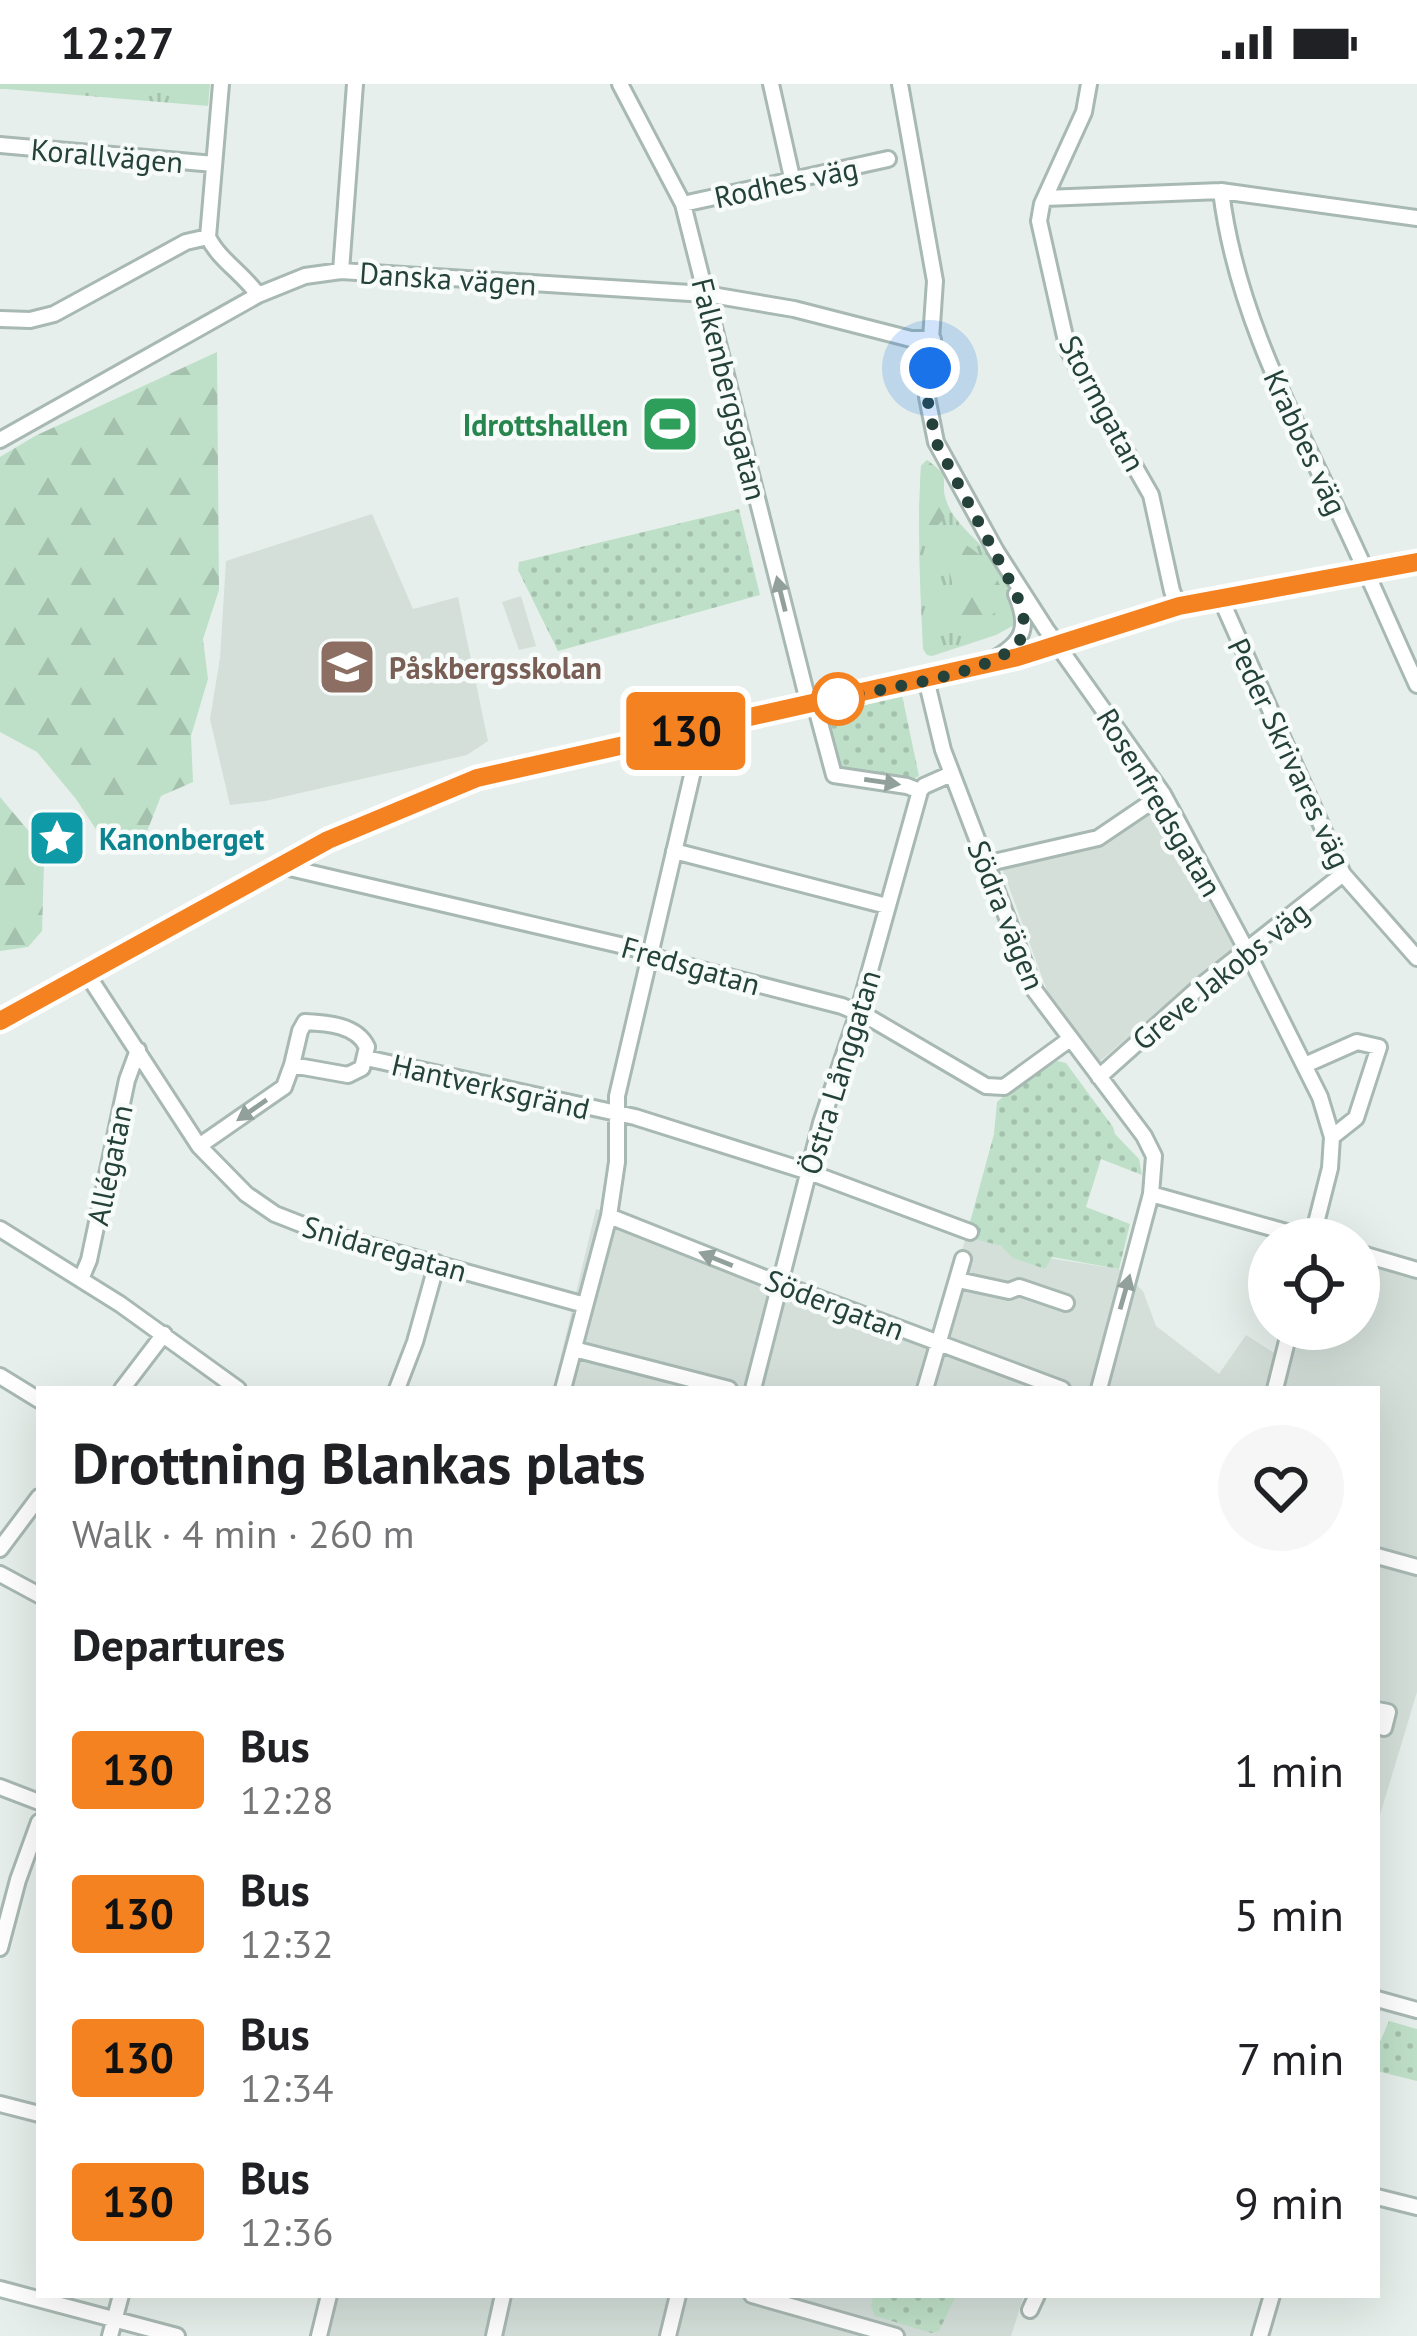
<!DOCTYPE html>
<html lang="en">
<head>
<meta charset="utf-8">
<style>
  :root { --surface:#fff; --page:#f6f6f6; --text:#202124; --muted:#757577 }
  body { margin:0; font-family:"PT Sans",sans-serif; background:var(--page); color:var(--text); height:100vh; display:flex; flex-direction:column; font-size:45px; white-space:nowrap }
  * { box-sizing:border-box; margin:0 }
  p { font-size:39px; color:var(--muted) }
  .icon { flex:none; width:66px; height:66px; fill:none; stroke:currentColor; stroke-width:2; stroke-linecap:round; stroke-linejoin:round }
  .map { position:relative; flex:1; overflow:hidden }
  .side { position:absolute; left:36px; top:1302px; width:1344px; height:912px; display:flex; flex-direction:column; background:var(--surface); border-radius:0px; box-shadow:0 12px 48px #0002 }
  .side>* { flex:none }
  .badge { padding:0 24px; border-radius:9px; font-size:42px; line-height:78px }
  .fabs { position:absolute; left:1248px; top:1134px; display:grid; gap:24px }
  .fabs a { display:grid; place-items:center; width:132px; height:132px; border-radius:50%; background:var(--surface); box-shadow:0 12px 48px #0002; font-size:60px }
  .you { position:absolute; width:60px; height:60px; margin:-30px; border:9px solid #fff; border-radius:50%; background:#1a73e8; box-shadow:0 0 0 18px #1a73e833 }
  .map>.badge { position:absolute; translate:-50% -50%; box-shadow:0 0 0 6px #fff }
  h2 { padding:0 36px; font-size:45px; line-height:108px }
  .round { display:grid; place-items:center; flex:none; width:126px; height:126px; border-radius:63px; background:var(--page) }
  .summary { display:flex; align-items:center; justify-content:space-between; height:204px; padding:0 36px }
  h1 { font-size:57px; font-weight:700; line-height:90px }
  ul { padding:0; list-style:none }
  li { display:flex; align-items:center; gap:36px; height:144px; padding:0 36px }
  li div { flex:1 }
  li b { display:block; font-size:45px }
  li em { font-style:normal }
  li .badge { min-width:132px; font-weight:700; text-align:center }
  .status { display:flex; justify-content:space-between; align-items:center; height:84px; padding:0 60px; background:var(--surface); direction:ltr }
  .status svg { height:33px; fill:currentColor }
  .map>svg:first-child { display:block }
  .built { fill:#d4dfda }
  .grass { fill:url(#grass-tufts) }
  .forest { fill:url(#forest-firs) }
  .park { fill:url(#park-dots) }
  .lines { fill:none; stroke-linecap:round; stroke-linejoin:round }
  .minor-casing { stroke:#a8b8b2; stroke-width:20 }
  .minor { stroke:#fff; stroke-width:14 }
  .oneway { fill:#92a09c }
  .line-casing { stroke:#fff; stroke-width:27 }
  .line { stroke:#f58220; stroke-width:18 }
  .walk { stroke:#24423a; stroke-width:12; stroke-dasharray:0 21.6 }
  .stop-dot { fill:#fff; stroke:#f58220; stroke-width:6 }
  .labels { text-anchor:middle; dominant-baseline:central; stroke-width:9; stroke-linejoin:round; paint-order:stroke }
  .street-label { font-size:30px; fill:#24423a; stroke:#f7fbf9 }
  .leisure-label { font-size:30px; font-weight:bold; fill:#27864d; stroke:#f7fbf9; text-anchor:end }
  .education-label { font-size:30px; font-weight:bold; fill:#785e54; stroke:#f7fbf9; text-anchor:start }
  .culture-label { font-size:30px; font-weight:bold; fill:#0d838f; stroke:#f7fbf9; text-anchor:start }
</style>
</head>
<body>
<div class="status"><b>12:27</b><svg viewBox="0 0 49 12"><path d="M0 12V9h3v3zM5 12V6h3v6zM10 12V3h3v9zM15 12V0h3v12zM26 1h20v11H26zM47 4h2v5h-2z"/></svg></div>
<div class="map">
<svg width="1417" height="2252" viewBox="0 0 1417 2252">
  <defs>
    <pattern id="grass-tufts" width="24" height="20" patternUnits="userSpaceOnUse" patternTransform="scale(3)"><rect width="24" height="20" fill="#bfe0c8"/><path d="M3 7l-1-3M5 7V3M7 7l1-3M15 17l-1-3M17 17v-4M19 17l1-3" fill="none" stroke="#a4c1ad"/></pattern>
    <pattern id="forest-firs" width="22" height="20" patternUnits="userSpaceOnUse" patternTransform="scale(3)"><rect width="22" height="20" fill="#bfe0c8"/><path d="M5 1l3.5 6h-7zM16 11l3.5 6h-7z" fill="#a4c1ad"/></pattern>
    <pattern id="park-dots" width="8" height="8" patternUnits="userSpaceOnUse" patternTransform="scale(3)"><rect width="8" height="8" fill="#bfe0c8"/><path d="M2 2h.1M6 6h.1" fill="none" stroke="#a4c1ad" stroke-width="1.8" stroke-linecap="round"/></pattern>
  </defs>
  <rect width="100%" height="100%" fill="#e6efeb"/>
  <!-- built -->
  <path class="built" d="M 372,430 L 413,525 L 458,513 L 488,657 L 467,671 L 265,717 L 230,721 L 210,635 L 220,574 L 226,477 Z
    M 521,512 L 536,562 L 519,566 L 502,518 Z
    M 1159,725 L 1234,864 L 1100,977 L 1050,915 L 1002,784 L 1097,763 Z
    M 596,1125 L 631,1132 L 935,1252 L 966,1153 L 1001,1162 L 1009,1168 L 1119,1185 L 1143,1207 L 1156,1242 L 1219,1290 L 1246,1251 L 1279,1272 L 1286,1245 L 1359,1245 L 1359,1160 L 1417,1177 L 1417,1608 L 1377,1741 L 1377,1305 L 553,1305 Z
    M 321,2211 L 1024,2211 L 1011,2252 L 311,2252 Z"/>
  <!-- grass -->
  <path class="grass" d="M 0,0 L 210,0 L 208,22 L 5,5 L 0,5 Z
    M 927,376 C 954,395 939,395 946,416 C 954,441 980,456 994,477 C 1004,492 1011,512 1019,529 L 1016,540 L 996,551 L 932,572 L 927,571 L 923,565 C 920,504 917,443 921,382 Z"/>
  <!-- forest -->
  <path class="forest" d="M 217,268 L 219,506 L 203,555 L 208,595 L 191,652 L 193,698 L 161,712 L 138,770 L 107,762 L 76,715 L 37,668 L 0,648 L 0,373 L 35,352 Z
    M 927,376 C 946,390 942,390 944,410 C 946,430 951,429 934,445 L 919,434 L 921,382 Z
    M 963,460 C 983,467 999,497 1007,516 C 998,529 971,547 955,550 L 944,545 L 943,540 C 945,530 952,518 953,508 C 954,486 935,475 963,460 Z
    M 0,713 L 32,751 L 44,779 L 42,847 L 28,863 L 0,867 Z"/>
  <!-- park -->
  <path class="park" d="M 739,425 L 760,511 L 558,567 L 518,486 L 519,478 Z
    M 902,611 L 919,692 L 911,696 L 838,685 L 826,629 L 834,625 L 854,624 Z
    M 1057,977 L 1066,979 L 1113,1043 L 1115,1050 L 1139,1075 L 1142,1091 L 1101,1075 L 1086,1123 L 1130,1140 L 1119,1185 L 1052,1173 L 1045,1185 L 1013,1174 L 1001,1162 L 966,1153 L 994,1050 L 997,1018 L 1015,1003 Z
    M 1389,1937 L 1417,1945 L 1417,1997 L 1377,1987 L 1377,1965 Z
    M 874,2211 L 956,2211 L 939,2247 L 932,2249 L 875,2232 L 871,2222 Z"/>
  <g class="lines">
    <!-- minor casing -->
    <g class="minor-casing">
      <path id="minor" d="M 221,0 L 208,153 C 219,176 244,190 258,211
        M 620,0 L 683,120 L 809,621
        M 771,0 L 793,98
        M 900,0 L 935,197 L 927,313 L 936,358 L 996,467 L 1046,545 L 1163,710 L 1246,865 L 1320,1013 L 1332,1053 L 1330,1084 L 1312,1155
        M 1089,0 L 1084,28 L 1042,120 L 1039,137 L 1068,266 L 1151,411 L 1172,507 L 1179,522
        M 0,61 L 214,80
        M 1221,107 C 1235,222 1287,321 1337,425 C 1365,483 1390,542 1417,601
        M 1045,114 L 1221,107 L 1417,134
        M 683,120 L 888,75
        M 341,187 L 355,0
        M 1,235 L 30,236 L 54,230 L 186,158 L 208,153
        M 0,356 L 258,211 L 305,192 L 341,187 L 706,210 L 794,225 L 911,255 L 933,255
        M 1220,513 L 1343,790 L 1417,874
        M 994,575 C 1024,558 1030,543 1016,510
        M 926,595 L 943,666 L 1035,907 L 1144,1052 L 1154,1072 L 1151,1110 L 1099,1305
        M 815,620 L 834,691 L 907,702 L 920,707
        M 674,767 L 887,822
        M 985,780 L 1098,754 L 1163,710
        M 281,782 L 637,865 L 663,876 L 842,922 L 870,934 L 986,1002 L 1004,1003 L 1070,955
        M 87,890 L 199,1062 L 246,1110 L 275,1130 L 321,1148 L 585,1221
        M 0,937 L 313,763 L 477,694 L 1019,573 L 1179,522 L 1417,478
        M 305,938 C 327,939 357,941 367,963 L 362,984 L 348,991 L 292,981 L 300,947 Z
        M 366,974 L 635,1033 L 809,1088 L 970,1148
        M 1305,981 L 1357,958 L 1379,963 L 1356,1034 L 1332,1053
        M 1099,993 L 1203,900 L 1343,790
        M 199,1062 L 284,1003 L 292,981
        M 1151,1110 L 1311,1155
        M 609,1132 L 778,1199 L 1062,1305
        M 0,1145 L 120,1220 L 238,1305
        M 1359,1169 L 1417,1186
        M 81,1195 L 89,1176 L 127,996 L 138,966
        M 958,1196 L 1009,1207 L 1019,1203 L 1066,1219
        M 574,1265 L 729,1305
        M 0,1292 L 39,1316
        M 122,1305 L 164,1250
        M 397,1305 L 415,1258 L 437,1179
        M 563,1305 L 609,1132 L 617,1078 L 617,1012 L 697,670 L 695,645
        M 753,1305 L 821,1039 L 858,929 L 920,707 L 924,702 L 951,690
        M 925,1305 L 963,1175
        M 1275,1305 L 1290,1245
        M 0,1465 L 39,1413
        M 1377,1472 L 1417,1483
        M 0,1490 L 39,1511
        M 1377,1626 L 1388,1628 L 1384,1644
        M 0,1703 L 39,1718
        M 0,1864 L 18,1796 L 39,1738
        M 1377,1915 L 1417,1926
        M 0,2020 L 39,2030
        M 1377,2113 L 1417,2123
        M 0,2205 L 177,2252
        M 752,2211 L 896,2252
        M 1030,2226 L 1037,2211
        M 110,2252 L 121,2211
        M 319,2252 L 329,2211
        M 494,2252 L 503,2211
        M 668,2252 L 678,2211
        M 1260,2252 L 1272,2211"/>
    </g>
    <!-- minor -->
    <use href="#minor" class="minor"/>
  </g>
  <!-- one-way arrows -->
  <defs><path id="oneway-solid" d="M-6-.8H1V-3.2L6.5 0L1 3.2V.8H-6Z" transform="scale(3)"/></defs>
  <g class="oneway">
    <use href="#oneway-solid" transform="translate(781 510) rotate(-104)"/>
    <use href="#oneway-solid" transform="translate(882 698) rotate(8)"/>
    <use href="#oneway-solid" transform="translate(252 1026) rotate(145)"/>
    <use href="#oneway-solid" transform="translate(716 1175) rotate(-158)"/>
    <use href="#oneway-solid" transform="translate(1125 1208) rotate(-74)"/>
  </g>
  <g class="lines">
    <!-- line casing -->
    <g class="line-casing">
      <path id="line" d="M 0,937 L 328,756 L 477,694 L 1018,573 L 1179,522 L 1417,478"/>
    </g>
    <!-- line -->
    <use href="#line" class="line"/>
    <!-- walk -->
    <path class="walk" d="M 838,615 C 879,604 992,591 1018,559 C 1030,543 1021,521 1014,505 L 936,358 L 927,313 L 930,284"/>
  </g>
  <!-- icons -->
  <defs>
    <g id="stadium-square" transform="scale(3)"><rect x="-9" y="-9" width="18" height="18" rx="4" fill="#2e9e5b" stroke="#f7fbf9"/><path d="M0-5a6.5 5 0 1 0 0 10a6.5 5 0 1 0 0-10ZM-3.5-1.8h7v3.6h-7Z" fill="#fff"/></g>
    <g id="school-square" transform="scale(3)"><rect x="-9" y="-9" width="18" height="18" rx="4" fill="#8d6e63" stroke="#f7fbf9"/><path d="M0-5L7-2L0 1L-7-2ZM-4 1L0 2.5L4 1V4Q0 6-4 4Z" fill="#fff"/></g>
    <g id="sight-square" transform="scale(3)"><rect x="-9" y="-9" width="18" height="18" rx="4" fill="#0f9aa8" stroke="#f7fbf9"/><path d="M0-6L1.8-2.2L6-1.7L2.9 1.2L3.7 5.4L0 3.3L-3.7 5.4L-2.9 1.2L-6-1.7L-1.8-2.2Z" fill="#fff"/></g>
  </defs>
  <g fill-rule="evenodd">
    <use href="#stadium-square" x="670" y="340"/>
    <use href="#school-square" x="347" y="583"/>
    <use href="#sight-square" x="57" y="754"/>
  </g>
  <!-- markers -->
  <circle class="stop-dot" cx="838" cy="615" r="24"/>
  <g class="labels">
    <!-- street labels -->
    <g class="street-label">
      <text transform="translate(107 71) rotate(5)">Korallvägen</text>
      <text transform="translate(786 98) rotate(-12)">Rodhes väg</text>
      <text transform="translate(448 194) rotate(4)">Danska vägen</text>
      <text transform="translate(730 305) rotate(76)">Falkenbergsgatan</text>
      <text transform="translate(1103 319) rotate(62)">Stormgatan</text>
      <text transform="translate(1306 358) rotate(65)">Krabbes väg</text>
      <text transform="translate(1290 669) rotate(65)">Peder Skrivares väg</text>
      <text transform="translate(1160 718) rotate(59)">Rosenfredsgatan</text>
      <text transform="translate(1007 831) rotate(68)">Södra vägen</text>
      <text transform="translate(691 881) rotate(16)">Fredsgatan</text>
      <text transform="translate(1220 891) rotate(-39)">Greve Jakobs väg</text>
      <text transform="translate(839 988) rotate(-73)">Östra Långgatan</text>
      <text transform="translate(491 1002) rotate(13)">Hantverksgränd</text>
      <text transform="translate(109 1081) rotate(-78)">Allégatan</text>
      <text transform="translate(385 1164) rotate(16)">Snidaregatan</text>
      <text transform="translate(835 1220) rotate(21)">Södergatan</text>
    </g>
    <!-- leisure labels -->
    <g class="leisure-label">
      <text x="628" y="340">Idrottshallen</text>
    </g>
    <!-- education labels -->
    <g class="education-label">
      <text x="389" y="583">Påskbergsskolan</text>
    </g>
    <!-- culture labels -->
    <g class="culture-label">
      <text x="99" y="754">Kanonberget</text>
    </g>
  </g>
</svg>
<div class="fabs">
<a><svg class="icon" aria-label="locate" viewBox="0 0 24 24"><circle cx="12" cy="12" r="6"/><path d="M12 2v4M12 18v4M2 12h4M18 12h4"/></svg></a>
</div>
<div class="you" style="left:930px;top:284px"></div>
<b class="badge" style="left:686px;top:647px;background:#f58220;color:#111">130</b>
<section class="side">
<div class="summary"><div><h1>Drottning Blankas plats</h1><p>Walk · 4 min · 260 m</p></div><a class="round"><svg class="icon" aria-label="heart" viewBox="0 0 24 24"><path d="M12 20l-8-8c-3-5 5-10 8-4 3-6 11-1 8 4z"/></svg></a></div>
<h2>Departures</h2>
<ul>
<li><span class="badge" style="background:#f58220;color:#111">130</span><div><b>Bus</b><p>12:28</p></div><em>1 min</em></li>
<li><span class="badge" style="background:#f58220;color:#111">130</span><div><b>Bus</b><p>12:32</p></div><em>5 min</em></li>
<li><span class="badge" style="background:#f58220;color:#111">130</span><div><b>Bus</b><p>12:34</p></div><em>7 min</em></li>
<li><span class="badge" style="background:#f58220;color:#111">130</span><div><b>Bus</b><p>12:36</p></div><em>9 min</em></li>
</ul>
</section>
</div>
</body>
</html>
